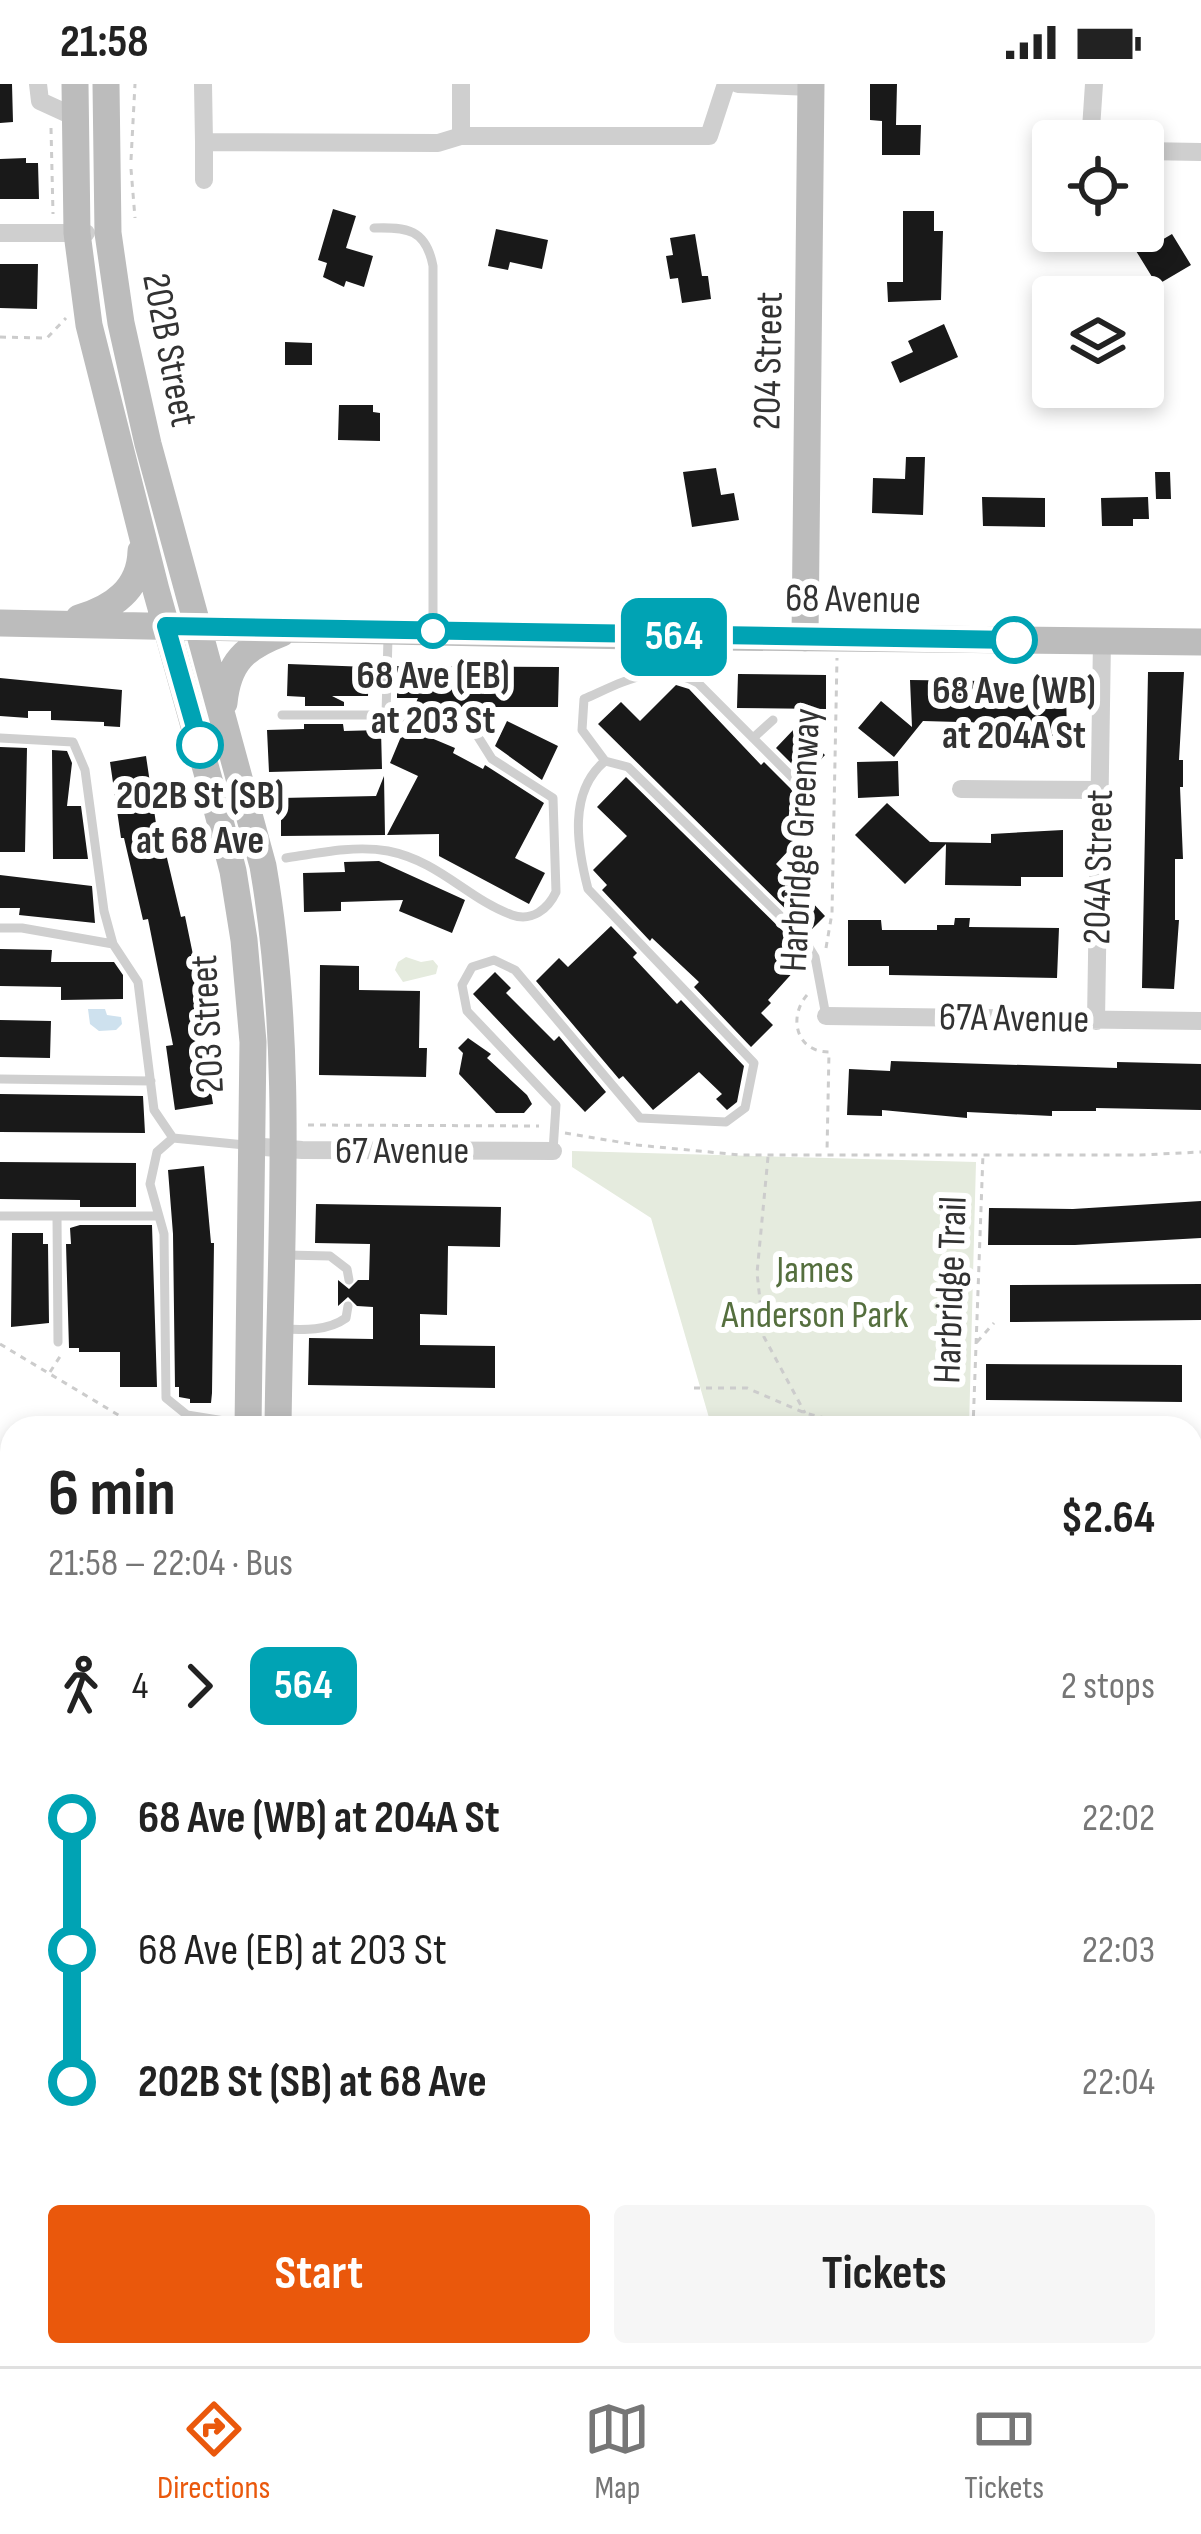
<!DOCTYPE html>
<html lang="en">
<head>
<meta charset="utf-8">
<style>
  :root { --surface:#fff; --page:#f6f6f6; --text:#222; --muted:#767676; --line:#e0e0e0; --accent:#ea580c }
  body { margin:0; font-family:"Sofia Sans Condensed",sans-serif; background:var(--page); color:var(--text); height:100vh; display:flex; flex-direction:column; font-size:45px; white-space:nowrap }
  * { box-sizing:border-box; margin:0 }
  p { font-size:39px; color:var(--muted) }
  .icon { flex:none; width:66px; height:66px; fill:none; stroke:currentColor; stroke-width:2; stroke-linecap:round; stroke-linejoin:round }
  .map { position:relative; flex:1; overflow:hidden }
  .side { position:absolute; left:0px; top:1332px; width:1203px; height:951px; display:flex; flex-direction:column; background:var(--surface); border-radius:36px 36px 0 0; box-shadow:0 6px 18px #0003 }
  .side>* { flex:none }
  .badge { padding:0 24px; border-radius:18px; font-size:42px; line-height:78px }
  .fabs { position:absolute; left:1032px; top:36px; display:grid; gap:24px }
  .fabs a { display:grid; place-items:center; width:132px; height:132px; border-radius:12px; background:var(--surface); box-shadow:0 6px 18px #0003; font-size:60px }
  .map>.badge { position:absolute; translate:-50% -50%; box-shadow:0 0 0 6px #fff }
  .legs { display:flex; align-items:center; gap:18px; height:132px; padding:0 48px; font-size:39px }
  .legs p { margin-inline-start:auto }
  .headline { display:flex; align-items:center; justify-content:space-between; height:204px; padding:0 48px }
  h1 { font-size:66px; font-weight:700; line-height:90px }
  .button { display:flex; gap:24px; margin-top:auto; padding:24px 48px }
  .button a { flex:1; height:138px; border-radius:12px; background:var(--accent); color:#fff; font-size:48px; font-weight:700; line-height:138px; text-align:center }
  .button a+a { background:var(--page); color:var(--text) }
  ul { padding:0 48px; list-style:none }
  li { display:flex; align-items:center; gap:42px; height:132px; font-size:45px }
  li i { display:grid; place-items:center; width:18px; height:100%; margin:0 15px; background:currentColor }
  li i::after { content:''; width:30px; height:30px; margin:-15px; border:9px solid; border-radius:50%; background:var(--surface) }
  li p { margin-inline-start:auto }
  li:first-child i { background:linear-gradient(#0000 50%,currentColor 0) }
  li:last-child i { background:linear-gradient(currentColor 50%,#0000 0) }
  .status { display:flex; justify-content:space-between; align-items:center; height:84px; padding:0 60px; background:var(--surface); direction:ltr }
  .status svg { height:33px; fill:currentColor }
  .dock { display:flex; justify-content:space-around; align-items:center; height:168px; border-top:3px solid var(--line); background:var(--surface); font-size:33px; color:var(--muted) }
  .dock a { display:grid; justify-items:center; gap:6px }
  .dock .current { color:var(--accent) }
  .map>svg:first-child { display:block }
  .green { fill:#e5ebde }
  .water { fill:#cee1ee }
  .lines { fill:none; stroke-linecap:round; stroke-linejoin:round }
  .stream { stroke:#cee1ee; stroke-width:6 }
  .building { fill:#191919 }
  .path { stroke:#ccc; stroke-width:3; stroke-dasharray:6 6; stroke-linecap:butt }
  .lane { stroke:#cfcfcf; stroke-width:9 }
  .street { stroke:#cfcfcf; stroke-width:18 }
  .secondary { stroke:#bcbcbc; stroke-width:27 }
  .line-1-casing { stroke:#fff; stroke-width:27 }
  .line-1 { stroke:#00a3b4; stroke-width:18 }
  .stop-1-dot { fill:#fff; stroke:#00a3b4; stroke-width:6 }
  .labels { text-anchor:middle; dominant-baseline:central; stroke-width:12; stroke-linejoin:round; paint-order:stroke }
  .street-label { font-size:39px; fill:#323232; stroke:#fff }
  .stop-label { font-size:39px; font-weight:bold; fill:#323232; stroke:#fff }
  .park-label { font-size:39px; fill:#556f3e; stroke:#fff }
</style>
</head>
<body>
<div class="status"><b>21:58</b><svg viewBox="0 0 49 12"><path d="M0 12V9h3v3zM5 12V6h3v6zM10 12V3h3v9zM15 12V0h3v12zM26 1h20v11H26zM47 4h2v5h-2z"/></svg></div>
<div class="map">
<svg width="1201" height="2282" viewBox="0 0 1201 2282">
  <rect width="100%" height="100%" fill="#fff"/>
  <!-- green -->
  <path class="green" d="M 406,873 L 421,878 L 433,876 L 438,882 L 436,890 L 403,898 L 395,886 L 398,878 Z
    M 572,1067 L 976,1078 L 969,1344 L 712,1344 L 651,1134 L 572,1083 Z"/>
  <!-- water -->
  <path class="water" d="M 88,925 L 105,925 L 107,931 L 121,933 L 122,940 L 116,946 L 99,947 L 90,940 Z"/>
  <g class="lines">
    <!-- stream -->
    <path class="stream" d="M 0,1633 L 12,1633
      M 201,2271 L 201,2282"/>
  </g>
  <!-- building -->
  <path class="building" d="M 0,0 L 12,0 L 13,38 L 0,39 Z
    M 870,0 L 897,0 L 896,41 L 921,41 L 920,71 L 882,71 L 882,37 L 870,36 Z
    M 26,74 L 26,79 L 38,79 L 39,115 L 0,115 L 0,75 Z
    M 333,125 L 356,132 L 346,164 L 373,172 L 364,203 L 346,197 L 344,203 L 323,193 L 327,179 L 318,176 Z
    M 903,127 L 934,127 L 934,147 L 943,147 L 941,216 L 888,218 L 887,198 L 903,198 Z
    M 496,145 L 548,156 L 542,185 L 510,178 L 508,186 L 488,182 Z
    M 695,150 L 702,192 L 708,192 L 711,215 L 682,219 L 678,194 L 670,195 L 666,172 L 673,171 L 670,154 Z
    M 1172,150 L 1191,181 L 1157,201 L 1133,162 L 1150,152 L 1155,160 Z
    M 0,180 L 38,180 L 37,225 L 0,224 Z
    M 944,240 L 958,273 L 900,299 L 891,278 L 913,268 L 908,257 Z
    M 285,258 L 312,259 L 312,281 L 285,281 Z
    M 339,321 L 373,321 L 373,328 L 380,329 L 380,357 L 338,356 Z
    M 906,373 L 925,373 L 923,431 L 872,429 L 873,394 L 905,395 Z
    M 716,384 L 721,411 L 734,409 L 739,436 L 692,443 L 683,388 Z
    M 1155,388 L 1170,388 L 1171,415 L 1156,415 Z
    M 982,413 L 1045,414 L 1045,443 L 983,442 Z
    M 1148,413 L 1149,435 L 1133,435 L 1133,442 L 1102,442 L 1101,414 Z
    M 288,580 L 369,583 L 368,612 L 332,612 L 344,618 L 344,622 L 305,622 L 305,613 L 287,612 Z
    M 397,582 L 559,583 L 558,623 L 414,623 L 418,614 L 397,614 Z
    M 1148,588 L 1184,588 L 1179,676 L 1183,676 L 1183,703 L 1180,703 L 1183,775 L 1175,775 L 1175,836 L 1179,836 L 1174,905 L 1142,904 Z
    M 738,590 L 826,591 L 826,625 L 737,624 Z
    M 0,594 L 122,606 L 120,643 L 104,642 L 104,638 L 51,636 L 51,627 L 28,627 L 28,634 L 0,632 Z
    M 1035,594 L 1049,594 L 1050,605 L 1066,605 L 1067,654 L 993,649 L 994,639 L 923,637 L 894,673 L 858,644 L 881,617 L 912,643 L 910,596 L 986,597 L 986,602 L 1035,602 Z
    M 676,601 L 689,605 L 761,681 L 764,678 L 793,707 L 790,710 L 817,736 L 776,780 L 825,832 L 809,848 L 598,640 L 621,618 L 640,637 Z
    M 507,637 L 558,662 L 542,696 L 495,662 Z
    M 304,640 L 343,640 L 344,647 L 381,646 L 382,685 L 269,688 L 267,646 L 304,645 Z
    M 405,643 L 455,664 L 453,669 L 483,685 L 485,681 L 544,719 L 515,774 L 545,789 L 529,820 L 439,772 L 439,750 L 387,751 L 418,692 L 390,679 Z
    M 795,644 L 825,671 L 805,693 L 776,664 Z
    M 0,663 L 27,664 L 25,768 L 0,768 Z
    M 52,666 L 67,667 L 72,679 L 67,722 L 81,722 L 88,775 L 53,775 Z
    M 146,672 L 158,753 L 162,753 L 181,833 L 185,832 L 205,929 L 199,931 L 213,1020 L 175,1026 L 166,962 L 173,961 L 148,835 L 143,836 L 124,754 L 121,754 L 110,678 Z
    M 898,677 L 899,712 L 858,714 L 857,678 Z
    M 384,692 L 385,751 L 281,752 L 281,714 L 376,712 Z
    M 626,693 L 796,860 L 793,863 L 805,875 L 768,916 L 771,919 L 761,929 L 773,941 L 751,963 L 694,903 L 699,898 L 652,854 L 650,857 L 602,806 L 607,801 L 593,786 L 627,752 L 597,723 Z
    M 887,719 L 930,758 L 991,759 L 991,750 L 1063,746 L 1063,793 L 1021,793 L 1021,802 L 945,801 L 946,760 L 905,800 L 855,751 Z
    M 379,777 L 465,816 L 452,849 L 399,827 L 403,816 L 341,818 L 341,827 L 304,828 L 303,789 L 345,788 L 344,778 Z
    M 0,791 L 92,802 L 95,839 L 19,831 L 20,824 L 0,824 Z
    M 955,834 L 970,834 L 969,843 L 1059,844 L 1057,894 L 889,891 L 889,882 L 848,882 L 848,836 L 881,836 L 882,846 L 937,846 L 937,841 L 954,841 Z
    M 611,842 L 637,869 L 633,873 L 677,920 L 681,916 L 744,982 L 737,1018 L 727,1026 L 716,1015 L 722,1010 L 699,988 L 653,1026 L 623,992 L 619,995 L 536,897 L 559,874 L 568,883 Z
    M 0,865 L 52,866 L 51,878 L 114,878 L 123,891 L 123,915 L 61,916 L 61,903 L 0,902 Z
    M 320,881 L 359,882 L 359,906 L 420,907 L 419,964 L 427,964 L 426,993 L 319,991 Z
    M 495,888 L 511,904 L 506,909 L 554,957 L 559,952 L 606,1008 L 585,1028 L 473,910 Z
    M 0,936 L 51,937 L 50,974 L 0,973 Z
    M 468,954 L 491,970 L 487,974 L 527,1011 L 532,1020 L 524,1029 L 496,1029 L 459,990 L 463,969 L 458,964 Z
    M 891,977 L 1117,984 L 1117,978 L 1201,980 L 1201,1026 L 1096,1024 L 1096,1027 L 1052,1027 L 1052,1032 L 967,1028 L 967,1034 L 882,1026 L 882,1032 L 847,1031 L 849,985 L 890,987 Z
    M 0,1010 L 143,1012 L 145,1049 L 0,1048 Z
    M 0,1078 L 136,1079 L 136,1123 L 80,1123 L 80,1116 L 0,1115 Z
    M 204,1082 L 211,1159 L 214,1159 L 212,1309 L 211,1319 L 190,1319 L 190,1315 L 179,1313 L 179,1303 L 175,1303 L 173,1150 L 168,1086 Z
    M 1201,1117 L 1201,1154 L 1075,1161 L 988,1161 L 989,1124 L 1073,1125 Z
    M 316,1120 L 501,1123 L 500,1163 L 448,1162 L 447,1231 L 420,1230 L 420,1261 L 495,1262 L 495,1304 L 308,1301 L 309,1254 L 373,1255 L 373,1223 L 357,1222 L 348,1213 L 338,1222 L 338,1196 L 349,1205 L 358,1196 L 369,1196 L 370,1160 L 315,1159 Z
    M 80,1141 L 152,1141 L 157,1303 L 120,1303 L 120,1268 L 79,1268 L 79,1264 L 69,1264 L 66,1160 L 71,1160 L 70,1144 Z
    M 12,1149 L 43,1149 L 43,1160 L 48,1160 L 49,1239 L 11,1243 Z
    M 1201,1200 L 1201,1236 L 1010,1238 L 1010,1201 Z
    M 986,1280 L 1182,1281 L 1182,1318 L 986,1316 Z"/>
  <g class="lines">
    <!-- path -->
    <path class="path" d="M 51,44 L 53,130
      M 131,76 L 135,0
      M 131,85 L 135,134
      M 0,253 L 47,254 L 66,234
      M 826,864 L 832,829 L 837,574
      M 807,911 C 788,933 796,968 829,968 L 827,1068
      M 308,1041 L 539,1042
      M 565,1049 L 637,1061 L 740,1071 L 1140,1071 L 1201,1068
      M 768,1073 L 757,1189 L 764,1253 L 805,1329
      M 977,1258 L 994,1239
      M 0,1260 L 140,1344
      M 50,1288 L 61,1271
      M 694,1304 L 747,1304 L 805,1329 L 829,1335 L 932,1336 L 943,1344
      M 845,1336 L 852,1344
      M 946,1344 L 971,1340
      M 973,1344 L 983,1070
      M 1191,1584 L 1201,1584
      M 1191,1965 L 1201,1968"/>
    <!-- lane -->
    <path class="lane" d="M 374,144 C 407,143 426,145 433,182 L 433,541
      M 634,554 L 640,590
      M 282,631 L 386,631 L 470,640 L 492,675 L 553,714 L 556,808 C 548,825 532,838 512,831 C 468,815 439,777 388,767 C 355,761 318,769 286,774
      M 386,631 L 388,553
      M 0,654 L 73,658 L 85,686 L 104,827 L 113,860 L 138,898 L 154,1026 L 173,1054 L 245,1061
      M 753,654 L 773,636
      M 605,677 L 582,646 L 584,615 C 623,598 657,577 698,599 L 810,711
      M 0,844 L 22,844 L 113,860
      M 0,995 L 151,997
      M 173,1054 L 157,1068 L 150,1100 L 164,1150 L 166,1314 L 187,1331 L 243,1340
      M 553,1067 L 556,1021 L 467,927 L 462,901 L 472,883 L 494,876 L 515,886 L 640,1034 L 726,1038 L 745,1024 L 754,979 L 588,805 C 577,762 568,708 605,677 L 628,683 L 804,855 L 815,873 L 826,932
      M 0,1132 L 156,1132
      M 57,1133 L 58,1258
      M 286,1171 L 330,1172 L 347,1185 L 349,1196
      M 282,1245 C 304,1246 328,1247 346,1234 L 348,1222
      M 153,2282 L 153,2271"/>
    <!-- street -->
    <path class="street" d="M 38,0 L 40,17 L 75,33
      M 203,0 L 204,58 L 438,59 L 461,52 L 461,0
      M 738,0 L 811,3
      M 1094,0 L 1091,45 L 1095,57
      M 461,52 L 709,52 L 726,0
      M 1143,67 L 1201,68
      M 204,96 L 204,58
      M 0,149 L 86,149
      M 961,705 L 1100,706
      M 826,932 L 1201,937
      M 1096,937 L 1102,557
      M 250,1062 L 302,1066 L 553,1067
      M 0,2180 L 12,2180"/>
    <!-- secondary -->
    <path class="secondary" d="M 75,0 L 77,149 L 89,241 L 156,506 L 213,710 L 233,787 L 244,856 L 253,958 L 248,1344
      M 106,0 L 108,149 L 121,239 L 148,360 L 263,782 C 295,967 280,1157 278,1344
      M 79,534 C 113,524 140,505 141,467
      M 0,539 L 634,552 L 1201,558
      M 805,554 L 811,0
      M 224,619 C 228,578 245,563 282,549
      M 0,1594 L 12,1594
      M 1191,1609 L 1201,1609
      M 1191,2132 L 1201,2132
      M 1191,2154 L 1201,2154
      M 237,2282 L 237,2271
      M 268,2282 L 268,2271"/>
  </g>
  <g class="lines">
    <!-- line-1 casing -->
    <g class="line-1-casing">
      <path id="line-1" d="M 200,661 L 166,542 L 1014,556"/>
    </g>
    <!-- line-1 -->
    <use href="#line-1" class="line-1"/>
  </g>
  <!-- markers -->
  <g class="stop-1-dot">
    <circle cx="433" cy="547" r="15"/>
    <circle cx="1014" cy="556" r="21"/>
    <circle cx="200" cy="661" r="21"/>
  </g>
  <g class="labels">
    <!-- street labels -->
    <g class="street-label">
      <text transform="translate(169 266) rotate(79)">202B Street</text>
      <text transform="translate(769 277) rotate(-89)">204 Street</text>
      <text transform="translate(853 516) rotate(1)">68 Avenue</text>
      <text transform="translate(801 756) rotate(-87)">Harbridge Greenway</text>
      <text transform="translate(1099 783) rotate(-89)">204A Street</text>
      <text transform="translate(1014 935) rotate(1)">67A Avenue</text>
      <text transform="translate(208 940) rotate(-93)">203 Street</text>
      <text x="402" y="1067">67 Avenue</text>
      <text transform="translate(951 1206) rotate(-88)">Harbridge Trail</text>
    </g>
    <!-- stop labels -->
    <g class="stop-label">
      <text x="433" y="592">68 Ave (EB)<tspan x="433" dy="45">at 203 St</tspan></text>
      <text x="1014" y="607">68 Ave (WB)<tspan x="1014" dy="45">at 204A St</tspan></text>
      <text x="200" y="712">202B St (SB)<tspan x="200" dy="45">at 68 Ave</tspan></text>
    </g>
    <!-- park labels -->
    <g class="park-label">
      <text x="815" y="1186">James<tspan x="815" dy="45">Anderson Park</tspan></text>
    </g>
  </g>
</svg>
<div class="fabs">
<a><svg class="icon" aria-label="locate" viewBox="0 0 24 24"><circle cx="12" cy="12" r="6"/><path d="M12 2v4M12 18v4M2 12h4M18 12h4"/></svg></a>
<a><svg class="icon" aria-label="layers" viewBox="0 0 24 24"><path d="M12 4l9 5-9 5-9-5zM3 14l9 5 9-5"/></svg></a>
</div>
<b class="badge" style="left:674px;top:553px;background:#00a3b4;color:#fff">564</b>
<section class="side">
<div class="headline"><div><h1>6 min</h1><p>21:58 – 22:04 · Bus</p></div><b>$2.64</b></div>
<div class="legs"><svg class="icon" aria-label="walk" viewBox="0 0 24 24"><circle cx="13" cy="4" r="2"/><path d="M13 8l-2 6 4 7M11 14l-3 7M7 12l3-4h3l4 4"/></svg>4<svg class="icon" aria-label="forward" viewBox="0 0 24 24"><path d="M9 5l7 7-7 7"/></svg><b class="badge" style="background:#00a3b4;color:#fff">564</b><p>2 stops</p></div>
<ul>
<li><i style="color:#00a3b4"></i><b>68 Ave (WB) at 204A St</b><p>22:02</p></li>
<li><i style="color:#00a3b4"></i><span>68 Ave (EB) at 203 St</span><p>22:03</p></li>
<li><i style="color:#00a3b4"></i><b>202B St (SB) at 68 Ave</b><p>22:04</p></li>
</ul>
<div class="button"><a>Start</a><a>Tickets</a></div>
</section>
</div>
<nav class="dock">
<a class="current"><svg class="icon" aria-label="directions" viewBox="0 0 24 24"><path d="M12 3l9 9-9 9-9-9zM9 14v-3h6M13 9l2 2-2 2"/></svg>Directions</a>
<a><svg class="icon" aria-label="map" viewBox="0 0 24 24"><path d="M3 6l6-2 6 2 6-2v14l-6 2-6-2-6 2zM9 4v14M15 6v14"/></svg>Map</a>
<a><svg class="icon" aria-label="tickets" viewBox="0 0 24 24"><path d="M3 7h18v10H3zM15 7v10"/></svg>Tickets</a>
</nav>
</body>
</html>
